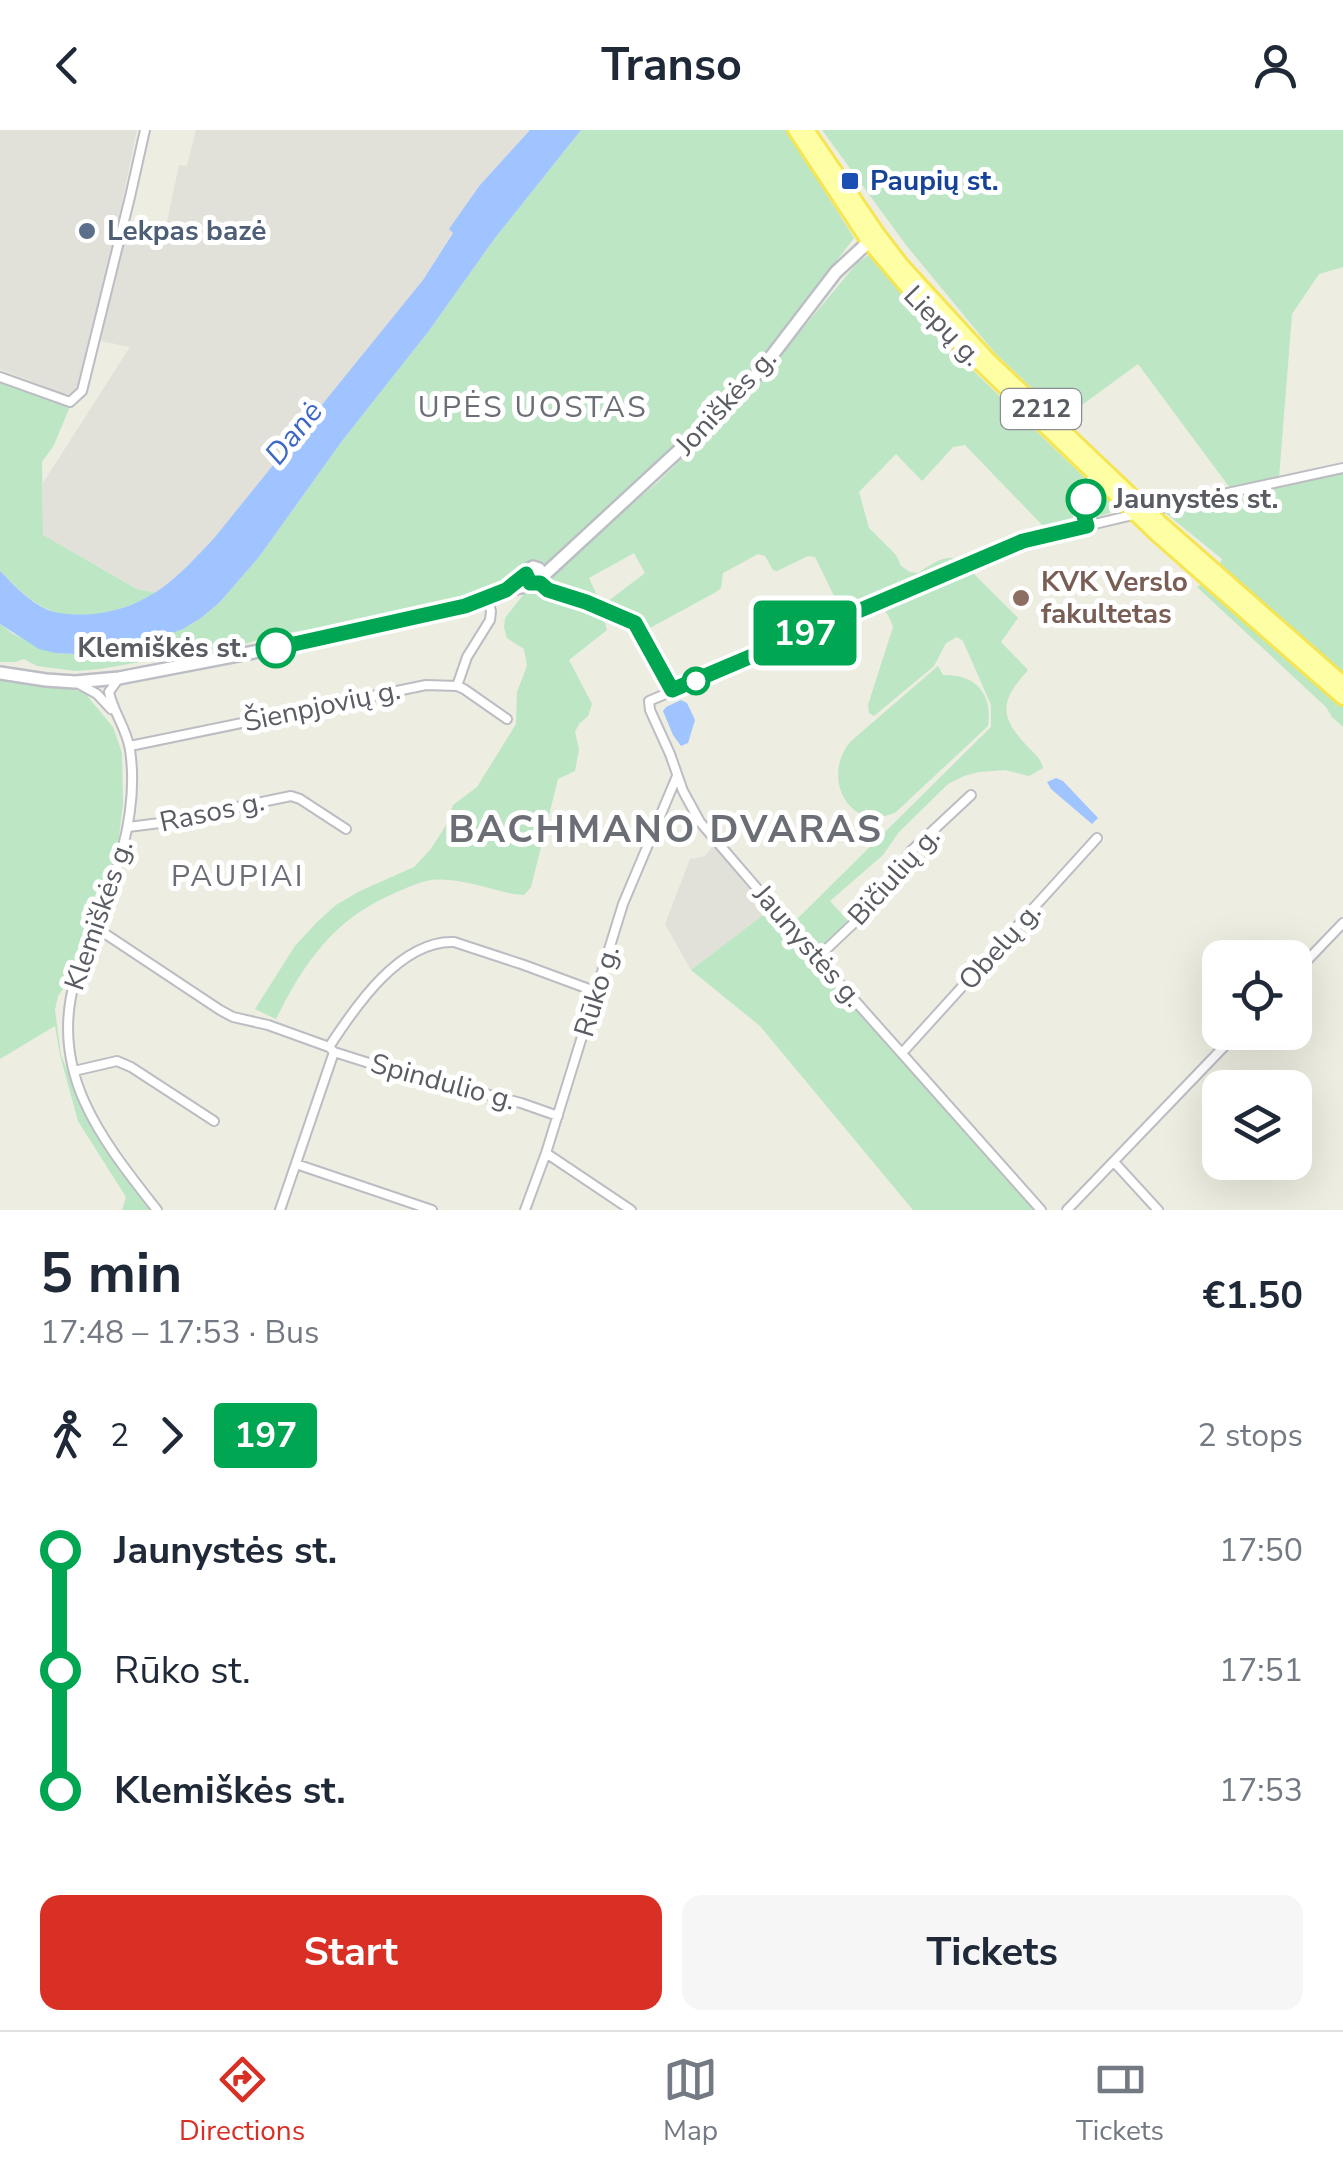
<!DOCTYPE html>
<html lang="en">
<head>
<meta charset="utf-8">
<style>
  :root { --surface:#fff; --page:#f6f6f7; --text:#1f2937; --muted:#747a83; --line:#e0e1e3; --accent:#d93025 }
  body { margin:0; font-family:"Nunito Sans",sans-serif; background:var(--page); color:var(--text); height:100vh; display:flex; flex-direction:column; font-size:38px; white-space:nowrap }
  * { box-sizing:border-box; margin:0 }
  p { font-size:32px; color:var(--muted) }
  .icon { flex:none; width:55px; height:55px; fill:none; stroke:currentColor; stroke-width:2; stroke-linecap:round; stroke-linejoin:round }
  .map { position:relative; height:1080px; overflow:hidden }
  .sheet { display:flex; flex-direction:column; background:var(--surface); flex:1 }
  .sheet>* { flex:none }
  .badge { padding:0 20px; border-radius:8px; font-size:35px; line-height:65px }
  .tools { position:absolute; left:1202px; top:810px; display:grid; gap:20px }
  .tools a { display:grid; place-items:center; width:110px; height:110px; border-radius:20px; background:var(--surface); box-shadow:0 10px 40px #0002; font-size:50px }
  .map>.badge { position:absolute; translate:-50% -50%; box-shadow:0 0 0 5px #fff }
  .legs { display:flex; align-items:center; gap:15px; height:110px; padding:0 40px; font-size:32px }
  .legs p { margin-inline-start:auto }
  .overview { display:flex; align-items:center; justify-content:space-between; height:170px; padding:0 40px }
  h1 { font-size:55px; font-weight:700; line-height:75px }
  .cta { display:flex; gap:20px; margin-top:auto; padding:20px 40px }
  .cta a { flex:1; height:115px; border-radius:20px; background:var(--accent); color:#fff; font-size:40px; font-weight:700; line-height:115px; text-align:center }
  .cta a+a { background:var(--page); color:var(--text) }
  ul { padding:0 40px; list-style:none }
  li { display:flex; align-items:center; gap:35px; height:120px; font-size:38px }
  li i { display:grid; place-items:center; width:15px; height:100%; margin:0 12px; background:currentColor }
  li i::after { content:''; width:25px; height:25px; margin:-12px; border:8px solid; border-radius:50%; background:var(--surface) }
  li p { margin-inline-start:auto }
  li:first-child i { background:linear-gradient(#0000 50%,currentColor 0) }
  li:last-child i { background:linear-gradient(currentColor 50%,#0000 0) }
  header { display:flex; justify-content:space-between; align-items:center; height:130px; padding:0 40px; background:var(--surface); font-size:45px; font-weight:700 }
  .dock { display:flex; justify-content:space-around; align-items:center; height:140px; border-top:2px solid var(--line); background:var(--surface); font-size:28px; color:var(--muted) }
  .dock a { display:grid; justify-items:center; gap:5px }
  .dock .active { color:var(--accent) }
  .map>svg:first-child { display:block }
  .industrial { fill:#e1e0d9 }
  .green { fill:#bce6c4 }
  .water { fill:#9fc4ff }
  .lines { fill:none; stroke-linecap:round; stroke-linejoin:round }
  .street-casing { stroke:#bcbdc3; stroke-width:12 }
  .secondary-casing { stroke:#bcbec5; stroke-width:16 }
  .primary-casing { stroke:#f5e552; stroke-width:18 }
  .street { stroke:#fff; stroke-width:8 }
  .secondary { stroke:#fff; stroke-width:11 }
  .primary { stroke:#feffa4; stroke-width:12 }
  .line-1-casing { stroke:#fff; stroke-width:22 }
  .line-1 { stroke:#00a651; stroke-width:15 }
  .transit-dot { fill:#1a4fb4; stroke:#fff; stroke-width:4 }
  .service-dot { fill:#5c6f8a; stroke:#fff; stroke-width:4 }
  .stop-1-dot { fill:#fff; stroke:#00a651; stroke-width:5 }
  .education-dot { fill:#8d6e63; stroke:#fff; stroke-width:4 }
  .labels { text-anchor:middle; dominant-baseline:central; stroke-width:10; stroke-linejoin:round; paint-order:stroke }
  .shield { fill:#fff; stroke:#8c8d92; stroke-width:2.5 }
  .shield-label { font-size:25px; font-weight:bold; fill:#5a5c63 }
  .transit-label { font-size:28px; font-weight:bold; fill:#164399; stroke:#fff; text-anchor:start }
  .service-label { font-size:28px; font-weight:bold; fill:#4e5e75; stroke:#fff; text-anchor:start }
  .street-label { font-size:28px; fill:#5a5c63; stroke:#fff }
  .stop-label { font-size:28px; font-weight:bold; fill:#5a5c63; stroke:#fff; text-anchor:start }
  .education-label { font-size:28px; font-weight:bold; fill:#785e54; stroke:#fff; text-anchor:start }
  .neighbourhood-label { font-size:30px; letter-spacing:2.5px; fill:#6b6e75; stroke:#fff }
  .water-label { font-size:30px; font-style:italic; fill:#3e68c6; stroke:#fff }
  .district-label { font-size:38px; font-weight:bold; letter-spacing:2.5px; fill:#6b6e75; stroke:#fff }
</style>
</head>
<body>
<header><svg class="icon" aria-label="back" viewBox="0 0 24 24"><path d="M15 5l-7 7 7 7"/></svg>Transo<svg class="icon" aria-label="person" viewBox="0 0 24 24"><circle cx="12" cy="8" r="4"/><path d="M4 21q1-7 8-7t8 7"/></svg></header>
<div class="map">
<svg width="1343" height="1080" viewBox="0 0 1343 1080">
  <rect width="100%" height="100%" fill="#edede1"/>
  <!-- industrial -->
  <path class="industrial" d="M 0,0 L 137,0 L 105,153 L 80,254 L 78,261 L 73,264 L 64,264 L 0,239 Z
    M 196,0 L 530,0 L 480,55 L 450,99 L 453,102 L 423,150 L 326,272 L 215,407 L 184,441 L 157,463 L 138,459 L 43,405 L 43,353 L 130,217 L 101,211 L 122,103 L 129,99 L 164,106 L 179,35 L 187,36 Z
    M 713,716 L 770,780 L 691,840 L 665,794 L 690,729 L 705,726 Z"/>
  <!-- green -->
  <path class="green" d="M 581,0 L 790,0 L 809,36 L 854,108 L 745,251 L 568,417 L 550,431 L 484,466 L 404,487 L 402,479 L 318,498 L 268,506 L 248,513 L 100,539 L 75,541 L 37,536 L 24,529 L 15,532 L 0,532 L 0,494 L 13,504 L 55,523 L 75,524 L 183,499 L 201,488 L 219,473 L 259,427 L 342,311 L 428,202 L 495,108 Z
    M 822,0 L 1343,0 L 1343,137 L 1319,144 L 1292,184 L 1279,348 L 1230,358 L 1138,234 L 1064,288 L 995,223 L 906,115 Z
    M 869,125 C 883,132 890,151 901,163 C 912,176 935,189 938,207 L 1084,347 L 1080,364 L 1082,392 L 1048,401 L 965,315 L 953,317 L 922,351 L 896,324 L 859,362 L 869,398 L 896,425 L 901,436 L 910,442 L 918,443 C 932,434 942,425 959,429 L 1018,488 L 1001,512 L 1028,540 C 999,572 999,587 1029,618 C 1036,625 1041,629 1043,638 L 1029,646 L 1005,640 L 979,642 L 964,646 L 948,654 L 899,702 L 883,725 L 830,771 L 849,792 L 820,820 L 816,818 L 794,792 L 991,597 L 991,575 L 963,511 L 957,507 L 946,513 L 934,536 L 874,586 L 869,583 L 868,575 L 893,497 C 889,484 883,477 873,469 L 867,469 L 843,481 L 840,478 L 815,427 L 808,426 L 777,441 L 773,440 L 765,426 L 758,424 L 723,443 L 721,458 L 716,462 L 650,498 L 638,488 L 607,472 L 645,443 L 634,423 L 589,448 L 598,468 L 607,500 L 569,530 L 592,574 L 588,586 L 579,594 L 575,602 L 579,619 L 575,641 L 558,649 L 531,757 L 524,765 L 514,764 C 488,759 458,747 431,750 C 418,752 406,758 395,763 C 334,789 305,831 276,889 L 255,879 L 295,816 L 317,792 L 336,775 L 360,761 L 414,737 L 430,720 L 445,697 L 453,675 L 477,657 L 516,594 L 517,562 L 527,536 L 524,519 L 507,508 L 504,497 L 505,488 L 523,465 L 657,353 L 744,269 L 858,132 Z
    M 0,249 L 31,263 L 71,274 L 54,315 L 42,332 L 43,405 L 137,459 L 157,463 C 125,480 77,496 43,477 C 26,468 13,454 0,441 Z
    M 1343,341 L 1343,546 L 1244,460 L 1220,433 L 1222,429 L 1163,381 Z
    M 1103,360 L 1121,376 L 1121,379 L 1097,387 L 1094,384 L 1096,367 Z
    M 1200,455 L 1216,464 L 1343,573 L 1343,597 L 1332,587 L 1326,577 L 1197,457 Z
    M 938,536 L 943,545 C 975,544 993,563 988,596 L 896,682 C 851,704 820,649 850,612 Z
    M 0,548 L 80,561 L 89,565 L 88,567 L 113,597 L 122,623 L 123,673 L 117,723 L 67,853 L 58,866 L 55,880 L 61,925 L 84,981 L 97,1006 L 114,1031 L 152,1080 L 122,1080 L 126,1067 L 78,991 L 60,925 L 55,896 L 0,929 Z
    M 770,780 L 1034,1080 L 913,1080 L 760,896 L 691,840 Z"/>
  <!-- water -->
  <path class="water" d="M 530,0 L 581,0 L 495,108 L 428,202 L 342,311 L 259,427 L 219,473 L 201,488 L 183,499 L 152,510 L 75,524 L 55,523 L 39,519 L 0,494 L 0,441 C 14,455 29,472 48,480 C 62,485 79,485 94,484 C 151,477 178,447 215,407 L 423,150 L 453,103 L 449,99 L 480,55 Z
    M 681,570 L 687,573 L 695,590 L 688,613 L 681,616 L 673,605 L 663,581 L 666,577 Z
    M 1056,648 L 1063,651 L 1098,688 L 1092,694 L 1051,659 L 1047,652 Z"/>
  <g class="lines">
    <!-- street casing -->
    <g class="street-casing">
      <path id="street" d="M 0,247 L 70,272 L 82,261 L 130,67 L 145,0
        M 1087,396 C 1083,379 1083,358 1094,345
        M 540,453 L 548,460 L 586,471 L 635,493 L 665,544 L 673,561
        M 119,548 L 109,562 C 113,582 127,599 130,620 C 142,699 102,778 75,850 C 48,944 103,1011 157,1080
        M 79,554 L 97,564 L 111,579
        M 457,556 L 467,527 L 490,490 L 491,481 L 487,468
        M 130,616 L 426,555 L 457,556 L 464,559 L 507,589
        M 128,697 L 160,693 L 291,666 L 300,669 L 346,699
        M 94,799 L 107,805 L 220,880 L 233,887 L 268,895 L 329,917 L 334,922 L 391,940 L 521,973 L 558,986
        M 817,828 L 892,757 L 910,722 L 971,665
        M 1295,843 L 1343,793
        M 329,917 C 355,877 400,810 454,812 L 524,835 L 597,862
        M 902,923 L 1097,708
        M 74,941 L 117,931 L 131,937 L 214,991
        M 546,1023 L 631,1080
        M 1114,1032 L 1158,1080
        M 296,1034 L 432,1080
        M 280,1080 L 334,922
        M 525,1080 L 546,1023 L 623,774 L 677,646
        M 1041,1080 L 817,828 L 700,692 L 683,661 L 670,624 L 650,580 L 649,571 L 1023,411 L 1200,369 L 1343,338
        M 1067,1080 L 1238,902"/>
    </g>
    <!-- secondary casing -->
    <g class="secondary-casing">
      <path id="secondary" d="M 543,446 L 727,276 L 764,236 L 836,142 L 874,107
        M 0,543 L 46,550 L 75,552 L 119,548 L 290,515 L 453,480 L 506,460 L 540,453 L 543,446 L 539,439 L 533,437 L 527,441 L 526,448 L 530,453"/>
    </g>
    <!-- primary casing -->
    <g class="primary-casing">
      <path id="primary" d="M 795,0 L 868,111 L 933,188 L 1155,403 L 1343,568
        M 807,0 L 878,104 L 901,134 L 989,230 L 1162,394 L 1343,553"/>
    </g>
    <!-- street -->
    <use href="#street" class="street"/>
    <!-- secondary -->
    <use href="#secondary" class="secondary"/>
    <!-- primary -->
    <use href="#primary" class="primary"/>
  </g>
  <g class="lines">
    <!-- line-1 casing -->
    <g class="line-1-casing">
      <path id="line-1" d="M 276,518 L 465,476 L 506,460 L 526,444 L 530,453 L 540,453 L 548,460 L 586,472 L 635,493 L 672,560 L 1023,411 L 1087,396 L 1084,386 L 1086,369"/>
    </g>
    <!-- line-1 -->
    <use href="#line-1" class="line-1"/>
  </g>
  <!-- markers -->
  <rect class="transit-dot" x="840" y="41" width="20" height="20" rx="5"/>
  <circle class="service-dot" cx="87" cy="101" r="10"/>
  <g class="stop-1-dot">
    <circle cx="1086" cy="369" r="18"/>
    <circle cx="276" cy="518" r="18"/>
    <circle cx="696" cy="551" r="12"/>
  </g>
  <circle class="education-dot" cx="1021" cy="468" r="10"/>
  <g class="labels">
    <!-- shield labels -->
    <rect class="shield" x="1001" y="259" width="80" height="40" rx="8"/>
    <g class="shield-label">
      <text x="1041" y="279">2212</text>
    </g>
    <!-- transit labels -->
    <g class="transit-label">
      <text x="870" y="51">Paupių st.</text>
    </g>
    <!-- service labels -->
    <g class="service-label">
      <text x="107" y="101">Lekpas bazė</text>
    </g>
    <!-- street labels -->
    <g class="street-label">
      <text transform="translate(943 196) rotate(46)">Liepų g.</text>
      <text transform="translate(726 272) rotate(-47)">Joniškės g.</text>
      <text transform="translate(322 576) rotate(-12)">Šienpjovių g.</text>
      <text transform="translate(212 682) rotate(-12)">Rasos g.</text>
      <text transform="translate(894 746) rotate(-48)">Bičiulių g.</text>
      <text transform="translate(99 785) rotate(-71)">Klemiškės g.</text>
      <text transform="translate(808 816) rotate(49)">Jaunystės g.</text>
      <text transform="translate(1000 816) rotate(-48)">Obelų g.</text>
      <text transform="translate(597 861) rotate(-73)">Rūko g.</text>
      <text transform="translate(443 952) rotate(15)">Spindulio g.</text>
    </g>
    <!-- stop labels -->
    <g class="stop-label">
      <text x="1114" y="369">Jaunystės st.</text>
      <text x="248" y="518" text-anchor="end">Klemiškės st.</text>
    </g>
    <!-- education labels -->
    <g class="education-label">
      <text x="1041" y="452">KVK Verslo<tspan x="1041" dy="32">fakultetas</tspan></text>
    </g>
    <!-- neighbourhood labels -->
    <g class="neighbourhood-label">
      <text x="533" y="277">UPĖS UOSTAS</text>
      <text x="238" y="746">PAUPIAI</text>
    </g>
    <!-- water labels -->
    <g class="water-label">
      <text transform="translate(294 303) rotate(-51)">Danė</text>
    </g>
    <!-- district labels -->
    <g class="district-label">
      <text x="666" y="699">BACHMANO DVARAS</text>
    </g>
  </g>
</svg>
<div class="tools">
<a><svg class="icon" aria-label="locate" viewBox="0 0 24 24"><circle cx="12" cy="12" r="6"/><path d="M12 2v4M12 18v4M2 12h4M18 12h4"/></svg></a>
<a><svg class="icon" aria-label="layers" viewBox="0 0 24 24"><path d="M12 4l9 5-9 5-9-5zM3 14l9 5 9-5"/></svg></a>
</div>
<b class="badge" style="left:805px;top:503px;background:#00a651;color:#fff">197</b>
</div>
<section class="sheet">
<div class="overview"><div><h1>5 min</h1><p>17:48 – 17:53 · Bus</p></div><b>€1.50</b></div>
<div class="legs"><svg class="icon" aria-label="walk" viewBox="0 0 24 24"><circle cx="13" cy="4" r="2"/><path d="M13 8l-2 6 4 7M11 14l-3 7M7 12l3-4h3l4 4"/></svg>2<svg class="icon" aria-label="forward" viewBox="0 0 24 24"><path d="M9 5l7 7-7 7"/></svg><b class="badge" style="background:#00a651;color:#fff">197</b><p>2 stops</p></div>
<ul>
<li><i style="color:#00a651"></i><b>Jaunystės st.</b><p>17:50</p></li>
<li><i style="color:#00a651"></i><span>Rūko st.</span><p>17:51</p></li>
<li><i style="color:#00a651"></i><b>Klemiškės st.</b><p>17:53</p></li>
</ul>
<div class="cta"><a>Start</a><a>Tickets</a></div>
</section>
<nav class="dock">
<a class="active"><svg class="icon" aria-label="directions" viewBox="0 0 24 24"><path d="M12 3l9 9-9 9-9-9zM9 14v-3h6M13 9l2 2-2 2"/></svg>Directions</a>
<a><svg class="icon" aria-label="map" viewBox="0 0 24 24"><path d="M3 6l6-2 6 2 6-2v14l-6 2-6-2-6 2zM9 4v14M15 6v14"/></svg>Map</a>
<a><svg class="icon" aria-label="tickets" viewBox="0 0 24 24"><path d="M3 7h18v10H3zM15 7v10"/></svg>Tickets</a>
</nav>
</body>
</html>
